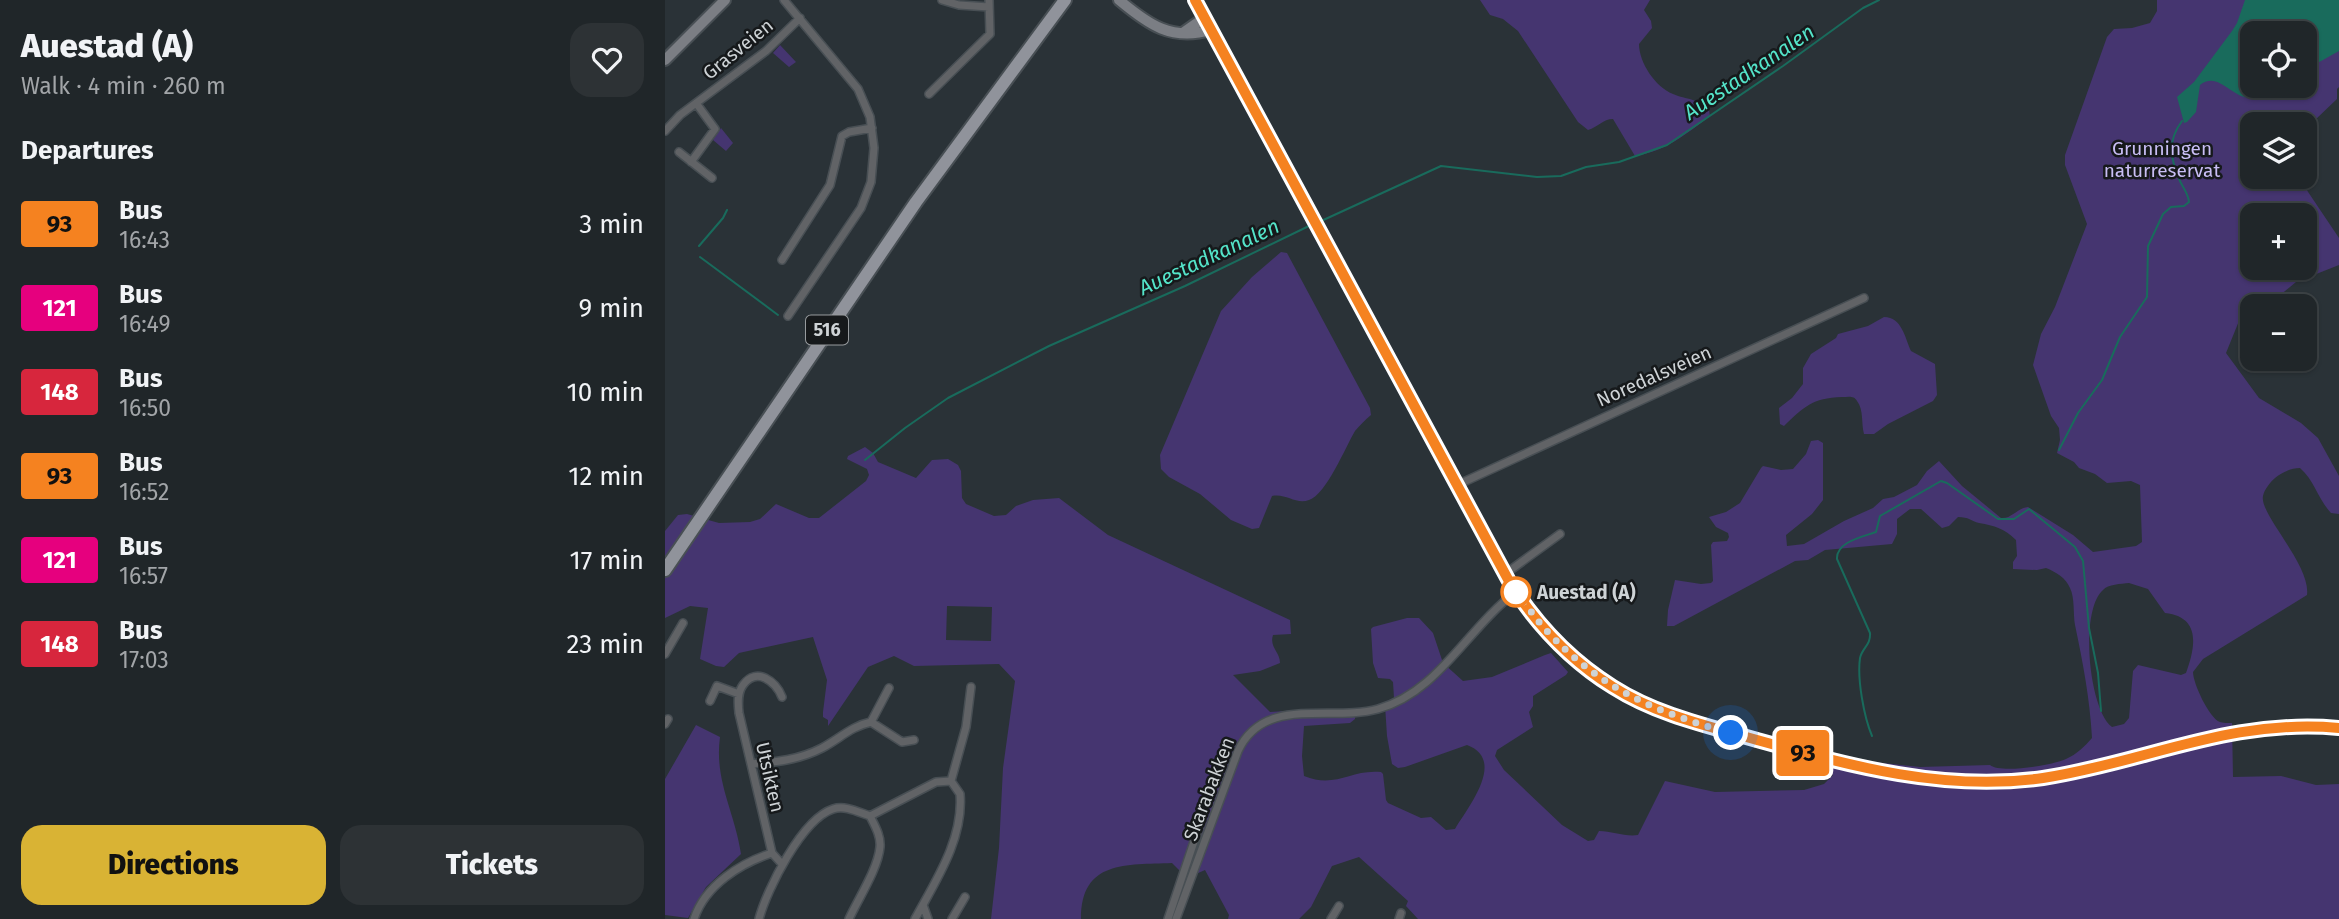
<!DOCTYPE html>
<html lang="en">
<head>
<meta charset="utf-8">
<style>
  :root { --surface:#202629; --page:#2d3235; --text:#f1f3f6; --muted:#a2a5a8; --line:#3d4346; --accent:#d9b334 }
  body { margin:0; font-family:"Fira Sans",sans-serif; background:var(--page); color:var(--text); height:100vh; display:flex; flex-direction:column; font-size:26px; white-space:nowrap }
  * { box-sizing:border-box; margin:0 }
  p { font-size:23px; color:var(--muted) }
  .icon { flex:none; width:38px; height:38px; fill:none; stroke:currentColor; stroke-width:2; stroke-linecap:round; stroke-linejoin:round }
  .map { position:relative; flex:1; overflow:hidden }
  .panel { display:flex; flex-direction:column; background:var(--surface); width:665px }
  .panel>* { flex:none }
  .badge { padding:0 14px; border-radius:5px; font-size:24px; line-height:46px }
  .tools { position:absolute; left:1575px; top:21px; display:grid; gap:14px }
  .tools a { display:grid; place-items:center; width:77px; height:77px; border-radius:14px; background:var(--surface); box-shadow:0 2px 5px #0004,0 0 0 2px var(--line); font-size:35px }
  .you { position:absolute; width:35px; height:35px; margin:-18px; border:5px solid #fff; border-radius:50%; background:#1a73e8; box-shadow:0 0 0 10px #1a73e833 }
  .map>.badge { position:absolute; translate:-50% -50%; box-shadow:0 0 0 4px #fff }
  h2 { padding:0 21px; font-size:26px; line-height:63px }
  .round { display:grid; place-items:center; flex:none; width:74px; height:74px; border-radius:21px; background:var(--page) }
  .head { display:flex; align-items:center; justify-content:space-between; height:119px; padding:0 21px }
  h1 { font-size:33px; font-weight:800; line-height:52px }
  .cta { display:flex; gap:14px; margin-top:auto; padding:14px 21px }
  .cta a { flex:1; height:80px; border-radius:21px; background:var(--accent); color:#111; font-size:28px; font-weight:800; line-height:80px; text-align:center }
  .cta a+a { background:var(--page); color:var(--text) }
  ul { padding:0; list-style:none }
  li { display:flex; align-items:center; gap:21px; height:84px; padding:0 21px }
  li div { flex:1 }
  li b { display:block; font-size:26px }
  li em { font-style:normal }
  li .badge { min-width:77px; font-weight:700; text-align:center }
  main { display:flex; flex:1; min-height:0 }
  .map>svg:first-child { display:block }
  .green { fill:#453570; fill-rule:evenodd }
  .water { fill:#196b5c }
  .lines { fill:none; stroke-linecap:round; stroke-linejoin:round }
  .stream { stroke:#196b5c; stroke-width:2 }
  .street-casing { stroke:#484f54; stroke-width:10 }
  .secondary-casing { stroke:#484f54; stroke-width:14 }
  .primary-casing { stroke:#484f54; stroke-width:16 }
  .street { stroke:#616366; stroke-width:7 }
  .secondary { stroke:#7b7e84; stroke-width:10 }
  .primary { stroke:#90939b; stroke-width:12 }
  .line-casing { stroke:#fff; stroke-width:16 }
  .line { stroke:#f58220; stroke-width:10 }
  .walk { stroke:#ced3d6; stroke-width:7; stroke-dasharray:0 12.6 }
  .stop-dot { fill:#fff; stroke:#f58220; stroke-width:3.5 }
  .labels { text-anchor:middle; dominant-baseline:central; stroke-width:5; stroke-linejoin:round; paint-order:stroke }
  .shield { fill:#16191b; stroke:#979b9e; stroke-width:2 }
  .shield-label { font-size:18px; font-weight:bold; fill:#ced3d6 }
  .street-label { font-size:19px; fill:#ced3d6; stroke:#16191b }
  .park-label { font-size:19px; fill:#c9bef5; stroke:#16191b }
  .stop-label { font-size:19px; font-weight:bold; fill:#ced3d6; stroke:#16191b; text-anchor:start }
  .water-label { font-size:21px; font-style:italic; fill:#54e4c9; stroke:#16191b }
</style>
</head>
<body>
<main>
<section class="panel">
<div class="head"><div><h1>Auestad (A)</h1><p>Walk · 4 min · 260 m</p></div><a class="round"><svg class="icon" aria-label="heart" viewBox="0 0 24 24"><path d="M12 20l-8-8c-3-5 5-10 8-4 3-6 11-1 8 4z"/></svg></a></div>
<h2>Departures</h2>
<ul>
<li><span class="badge" style="background:#f58220;color:#111">93</span><div><b>Bus</b><p>16:43</p></div><em>3 min</em></li>
<li><span class="badge" style="background:#e6007e;color:#fff">121</span><div><b>Bus</b><p>16:49</p></div><em>9 min</em></li>
<li><span class="badge" style="background:#d7263d;color:#fff">148</span><div><b>Bus</b><p>16:50</p></div><em>10 min</em></li>
<li><span class="badge" style="background:#f58220;color:#111">93</span><div><b>Bus</b><p>16:52</p></div><em>12 min</em></li>
<li><span class="badge" style="background:#e6007e;color:#fff">121</span><div><b>Bus</b><p>16:57</p></div><em>17 min</em></li>
<li><span class="badge" style="background:#d7263d;color:#fff">148</span><div><b>Bus</b><p>17:03</p></div><em>23 min</em></li>
</ul>
<div class="cta"><a>Directions</a><a>Tickets</a></div>
</section>
<div class="map">
<svg width="1674" height="919" viewBox="0 0 1674 919">
  <rect width="100%" height="100%" fill="#2a3237"/>
  <!-- green -->
  <path class="green" d="M 815,0 L 985,0 L 979,10 L 986,21 L 987,28 L 974,44 C 974,62 990,87 1008,94 C 1022,100 1033,98 1044,110 L 1045,116 C 1021,134 1001,151 970,156 L 948,119 C 938,119 933,127 923,130 L 913,122 L 853,31 L 838,19 L 825,15 Z
    M 1492,0 L 1674,0 L 1674,87 L 1672,89 L 1672,99 L 1650,120 L 1640,126 L 1640,124 L 1587,124 L 1587,177 L 1633,177 L 1674,238 L 1674,265 L 1631,282 L 1614,296 L 1592,302 L 1587,306 L 1587,312 L 1580,311 L 1576,316 L 1561,353 L 1594,398 L 1636,423 L 1653,438 L 1674,476 L 1674,514 L 1666,513 C 1653,499 1649,480 1635,468 C 1627,468 1617,472 1610,478 C 1606,481 1599,490 1598,496 C 1594,514 1646,565 1642,595 L 1538,659 L 1528,672 C 1528,683 1544,718 1555,722 C 1557,723 1564,723 1567,723 L 1568,777 L 1616,776 L 1651,785 L 1674,784 L 1674,919 L 753,919 L 741,906 L 743,901 L 694,857 L 667,866 L 646,907 L 634,919 L 563,919 L 564,915 L 540,870 L 522,878 L 507,863 C 461,865 416,860 416,919 L 326,919 L 334,848 L 338,768 L 350,681 L 334,664 L 249,666 L 229,656 L 203,667 L 163,726 L 163,720 L 158,717 L 158,712 L 162,680 L 148,637 L 74,653 L 59,667 L 51,666 L 35,659 L 43,608 L 25,606 L 0,618 L 0,531 L 13,515 L 22,514 L 54,523 L 85,522 L 95,519 L 111,504 L 144,518 L 154,518 L 201,481 L 204,475 L 202,469 L 182,459 L 183,456 L 200,447 L 208,453 L 213,462 L 251,478 L 267,460 L 283,459 L 293,465 L 296,471 L 297,498 L 301,504 L 329,516 L 341,515 L 351,506 L 368,500 L 394,498 L 443,535 L 625,620 L 626,634 L 608,635 C 604,647 615,652 615,663 L 595,671 L 568,675 L 605,712 L 655,709 L 690,713 L 690,719 L 685,723 L 639,726 L 637,756 L 639,776 C 671,789 685,769 716,772 L 718,774 L 721,800 L 723,803 L 756,818 L 766,817 L 781,830 L 790,829 C 803,807 842,760 802,745 L 740,767 L 733,768 L 727,764 L 722,736 L 720,705 L 720,702 L 729,698 L 728,682 L 725,679 L 713,678 L 708,663 L 706,629 L 708,627 L 742,618 L 754,618 L 768,633 L 778,663 L 798,681 L 827,677 L 880,655 L 886,653 L 903,672 L 901,675 L 868,696 L 868,706 L 864,712 L 868,727 L 832,750 L 830,756 L 839,770 L 897,825 L 923,841 L 929,840 L 934,831 C 947,831 960,837 973,835 L 1000,781 L 1050,792 L 1139,790 L 1159,784 L 1168,775 L 1158,767 L 1157,752 L 1199,761 L 1255,767 L 1325,765 C 1336,774 1388,765 1401,759 C 1412,754 1419,747 1427,738 C 1425,700 1418,663 1410,625 C 1408,614 1410,598 1405,588 C 1401,578 1391,572 1381,568 L 1372,570 L 1348,569 L 1348,562 L 1352,556 L 1351,540 C 1339,528 1330,526 1314,523 C 1306,521 1304,517 1293,517 L 1284,526 L 1277,528 L 1256,509 L 1245,509 L 1232,519 L 1232,534 L 1227,544 L 1160,550 L 1143,560 L 1130,561 L 1009,626 L 1002,626 L 1003,610 L 1010,580 L 1036,584 L 1046,583 L 1048,581 L 1046,545 L 1048,542 L 1062,541 L 1064,537 L 1063,533 L 1051,527 L 1044,517 L 1061,512 L 1075,503 L 1096,468 L 1098,466 L 1116,470 L 1128,469 L 1141,454 L 1146,441 L 1153,440 L 1158,443 L 1158,500 L 1147,514 L 1121,535 L 1122,546 L 1139,544 L 1179,521 L 1208,508 L 1218,499 L 1229,497 L 1252,485 L 1262,471 L 1274,461 L 1297,486 L 1336,518 C 1347,519 1352,508 1363,507 L 1408,535 L 1428,552 L 1471,546 L 1477,542 L 1475,485 L 1466,481 L 1442,483 L 1430,474 L 1414,468 L 1409,462 L 1392,453 L 1395,440 L 1394,428 L 1386,416 L 1368,365 L 1376,334 L 1390,307 L 1422,224 L 1400,165 L 1400,155 L 1442,37 L 1449,29 L 1467,28 L 1485,23 L 1492,11 ZM 1587,33 L 1640,33 L 1640,86 L 1587,86 ZM 1587,215 L 1640,215 L 1640,268 L 1587,268 ZM 1464,583 L 1483,589 L 1500,613 C 1537,617 1530,648 1521,673 L 1516,675 L 1473,665 L 1468,671 L 1464,718 L 1459,724 L 1447,727 C 1424,710 1414,611 1438,590 C 1443,584 1456,584 1464,583 ZM 282,606 L 327,607 L 326,641 L 281,640 Z
    M 115,45 L 131,62 L 124,67 L 108,53 Z
    M 56,128 L 68,143 L 61,151 L 48,140 Z
    M 616,252 L 622,253 L 705,408 L 706,415 C 700,420 695,425 690,431 C 681,446 661,495 644,500 C 631,505 621,493 607,496 L 594,528 L 587,529 L 566,520 L 535,494 L 504,477 L 496,469 L 495,455 L 556,311 L 587,277 Z
    M 1219,317 C 1237,317 1240,338 1246,351 L 1270,364 L 1272,395 L 1268,401 L 1223,424 L 1209,434 L 1199,434 C 1196,424 1199,410 1192,401 C 1189,395 1183,397 1177,397 C 1147,398 1139,407 1119,426 L 1115,424 L 1114,408 L 1127,398 L 1138,384 L 1138,368 L 1146,354 L 1171,338 L 1173,334 L 1203,326 Z
    M 31,725 L 55,737 C 49,781 70,812 76,854 L 41,887 L 23,918 L 0,915 L 0,779 Z"/>
  <!-- water -->
  <path class="water" d="M 1580,0 L 1674,0 L 1674,51 L 1640,70 L 1640,33 L 1587,33 L 1587,98 C 1567,99 1553,70 1535,85 L 1531,112 L 1522,122 L 1519,123 L 1512,97 L 1529,82 L 1567,31 L 1572,23 Z"/>
  <g class="lines">
    <!-- stream -->
    <path class="stream" d="M 654,222 L 776,166 L 872,177 L 896,176 L 921,167 L 954,162 L 1002,145 L 1118,66 L 1198,8 L 1214,0
      M 34,246 L 58,218 L 62,210
      M 35,257 L 113,315
      M 1394,450 L 1413,413 L 1437,380 L 1455,337 L 1482,297 L 1483,246 L 1498,214 L 1506,207 L 1519,206 L 1524,202 C 1523,193 1518,188 1515,181 C 1505,158 1502,141 1517,121
      M 200,460 L 240,428 L 283,398 L 384,346 L 520,286 L 646,225
      M 1207,736 C 1199,717 1192,679 1195,658 C 1197,648 1206,645 1205,633 L 1172,559 C 1171,542 1197,537 1211,532 L 1215,516 L 1276,481 L 1282,483 L 1333,519 L 1349,519 L 1364,509 L 1410,547 L 1418,561 L 1424,628 L 1433,673 L 1436,711"/>
    <!-- street casing -->
    <g class="street-casing">
      <path id="street" d="M 119,0 L 193,89 L 205,117 L 209,148 L 206,182 L 196,208 L 123,316
        M 277,0 L 294,5 L 324,7
        M 264,94 L 325,34 L 324,0
        M 0,131 L 15,115 L 101,51 L 135,18
        M 14,152 L 47,178
        M 26,162 L 50,129 L 31,103
        M 117,260 L 165,185 L 177,136 L 184,132 L 207,128
        M 792,485 L 1199,298
        M 840,574 L 895,534
        M 0,654 L 18,623
        M 45,701 L 52,686 L 74,694
        M 206,722 L 224,688
        M 0,724 L 3,719
        M 86,764 C 111,762 134,760 157,748 C 174,739 187,726 206,722 L 237,742 L 249,740
        M 286,781 L 301,727 L 306,687
        M 205,816 L 271,782 L 286,781 L 295,794 C 299,839 270,882 250,919
        M 117,864 L 107,853 L 74,713 C 73,704 72,693 78,685 C 92,666 111,682 117,697
        M 258,905 L 263,919
        M 29,919 C 40,885 76,863 107,853
        M 94,919 C 102,889 137,819 168,809 C 180,805 193,812 205,816 C 210,826 216,836 215,847 C 213,869 193,899 184,919
        M 287,919 L 300,897
        M 503,919 L 537,818
        M 511,919 L 573,751 C 599,695 666,722 713,709 C 774,692 803,627 851,592
        M 666,919 L 674,906
        M 734,919 L 736,913"/>
    </g>
    <!-- secondary casing -->
    <g class="secondary-casing">
      <path id="secondary" d="M 454,0 C 484,25 506,41 546,30
        M 530,0 L 845,583 C 872,624 906,661 948,687 C 993,715 1042,726 1092,740 C 1186,766 1279,792 1378,778 C 1482,762 1564,718 1674,728
        M 519,32 L 539,18
        M 0,60 L 60,0"/>
    </g>
    <!-- primary casing -->
    <g class="primary-casing">
      <path id="primary" d="M 0,570 L 251,202 L 400,0"/>
    </g>
    <!-- street -->
    <use href="#street" class="street"/>
    <!-- secondary -->
    <use href="#secondary" class="secondary"/>
    <!-- primary -->
    <use href="#primary" class="primary"/>
  </g>
  <g class="lines">
    <!-- line casing -->
    <g class="line-casing">
      <path id="line" d="M 530,0 L 845,583 C 872,625 906,661 948,687 C 992,715 1043,726 1092,740 C 1186,766 1279,792 1378,778 C 1482,762 1564,718 1674,728"/>
    </g>
    <!-- line -->
    <use href="#line" class="line"/>
    <!-- walk -->
    <path class="walk" d="M 851,592 C 861,604 870,618 881,630 C 934,688 992,713 1066,733"/>
  </g>
  <!-- markers -->
  <circle class="stop-dot" cx="851" cy="592" r="14"/>
  <g class="labels">
    <!-- shield labels -->
    <rect class="shield" x="141" y="315.5" width="42" height="29" rx="5"/>
    <g class="shield-label">
      <text x="162" y="330">516</text>
    </g>
    <!-- street labels -->
    <g class="street-label">
      <text transform="translate(73 49) rotate(-39)">Grasveien</text>
      <text transform="translate(989 376) rotate(-24)">Noredalsveien</text>
      <text transform="translate(105 777) rotate(77)">Utsikten</text>
      <text transform="translate(544 789) rotate(-69)">Skarabakken</text>
    </g>
    <!-- park labels -->
    <g class="park-label">
      <text x="1497" y="148">Grunningen<tspan x="1497" dy="22">naturreservat</tspan></text>
    </g>
    <!-- stop labels -->
    <g class="stop-label">
      <text x="872" y="592">Auestad (A)</text>
    </g>
    <!-- water labels -->
    <g class="water-label">
      <text transform="translate(1084 72) rotate(-34)">Auestadkanalen</text>
      <text transform="translate(544 257) rotate(-25)">Auestadkanalen</text>
    </g>
  </g>
</svg>
<div class="tools">
<a><svg class="icon" aria-label="locate" viewBox="0 0 24 24"><circle cx="12" cy="12" r="6"/><path d="M12 2v4M12 18v4M2 12h4M18 12h4"/></svg></a>
<a><svg class="icon" aria-label="layers" viewBox="0 0 24 24"><path d="M12 4l9 5-9 5-9-5zM3 14l9 5 9-5"/></svg></a>
<a>+</a>
<a>−</a>
</div>
<div class="you" style="left:1066px;top:733px"></div>
<b class="badge" style="left:1138px;top:753px;background:#f58220;color:#111">93</b>
</div>
</main>
</body>
</html>
